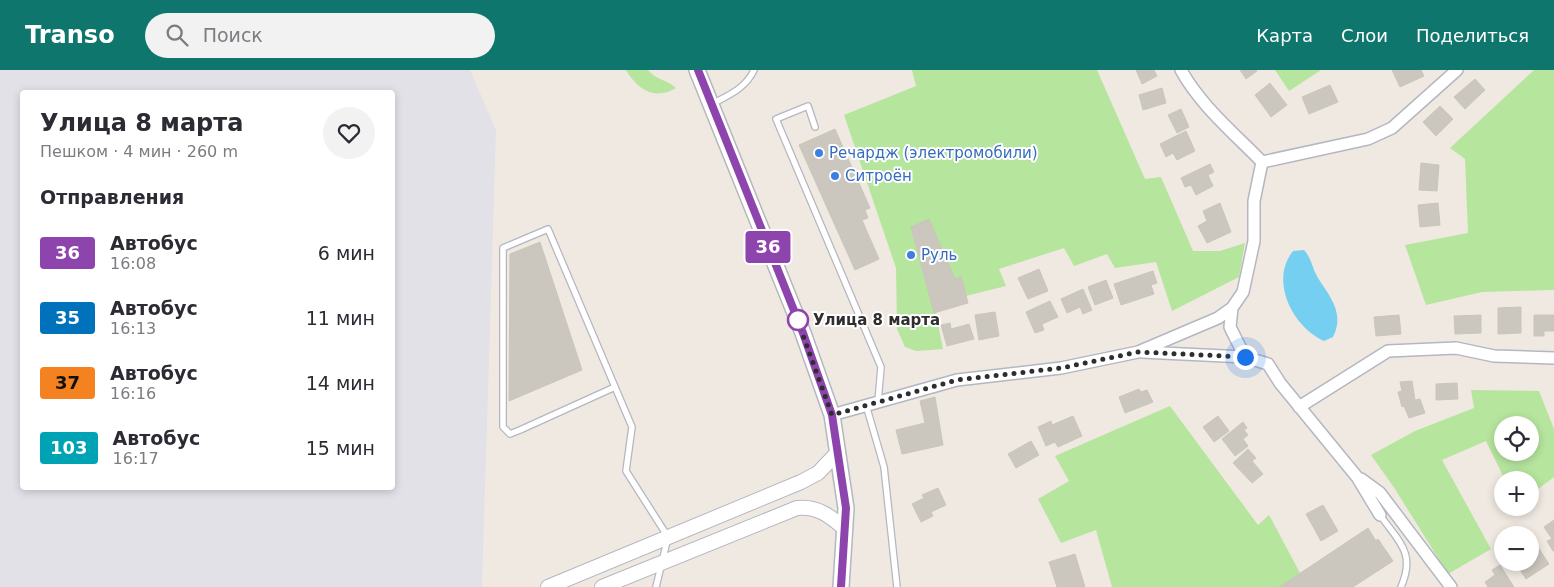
<!DOCTYPE html>
<html lang="ru">
<head>
<meta charset="utf-8">
<style>
  :root { --surface:#fff; --page:#f2f2f3; --text:#2b2b33; --muted:#7c7c81; --accent:#0f766e }
  body { margin:0; font-family:"DejaVu Sans",sans-serif; background:var(--page); color:var(--text); height:100vh; display:flex; flex-direction:column; font-size:19px; white-space:nowrap }
  * { box-sizing:border-box; margin:0 }
  p { font-size:16px; color:var(--muted) }
  .icon { flex:none; width:28px; height:28px; fill:none; stroke:currentColor; stroke-width:2; stroke-linecap:round; stroke-linejoin:round }
  .map { position:relative; flex:1; overflow:hidden }
  .drawer { position:absolute; left:20px; top:20px; width:375px; height:400px; display:flex; flex-direction:column; background:var(--surface); border-radius:5px; box-shadow:0 2px 8px #0003 }
  .drawer>* { flex:none }
  .badge { padding:0 10px; border-radius:4px; font-size:18px; line-height:32px }
  .buttons { position:absolute; left:1494px; top:346px; display:grid; gap:10px }
  .buttons a { display:grid; place-items:center; width:45px; height:45px; border-radius:50%; background:var(--surface); box-shadow:0 2px 8px #0003; font-size:25px }
  .you { position:absolute; width:25px; height:25px; margin:-12px; border:4px solid #fff; border-radius:50%; background:#1a73e8; box-shadow:0 0 0 8px #1a73e833 }
  .map>.badge { position:absolute; translate:-50% -50%; box-shadow:0 0 0 2px #fff }
  h2 { padding:0 20px; font-size:19px; line-height:45px }
  .round { display:grid; place-items:center; flex:none; width:52px; height:52px; border-radius:26px; background:var(--page) }
  .summary { display:flex; align-items:center; justify-content:space-between; height:85px; padding:0 20px }
  h1 { font-size:24px; font-weight:600; line-height:38px }
  ul { padding:0; list-style:none }
  li { display:flex; align-items:center; gap:15px; height:65px; padding:0 20px }
  li div { flex:1 }
  li b { display:block; font-size:19px }
  li em { font-style:normal }
  li .badge { min-width:55px; font-weight:700; text-align:center }
  header { display:flex; align-items:center; gap:30px; box-sizing:border-box; height:70px; padding:0 25px; background:var(--accent); color:#fff }
  header strong { font-size:24px }
  nav { display:flex; gap:28px; margin-inline-start:auto; font-size:18px }
  .search { width:350px; height:45px; background:var(--page); display:flex; align-items:center; gap:12px; box-sizing:border-box; padding:0 18px; border-radius:28px; color:var(--muted); font-size:19px }
  .map>svg:first-child { display:block }
  .industrial { fill:#e3e1e8; fill-rule:evenodd }
  .green { fill:#b6e59e; fill-rule:evenodd }
  .water { fill:#75cff0 }
  .building { fill:#cbc7bf; stroke:#cbc5ba }
  .lines { fill:none; stroke-linecap:round; stroke-linejoin:round }
  .service-casing { stroke:#b4b7c1; stroke-width:8 }
  .minor-casing { stroke:#b4b7c1; stroke-width:14 }
  .tertiary-casing { stroke:#b4b7c1; stroke-width:16 }
  .secondary-casing { stroke:#b4b7c1; stroke-width:18 }
  .service { stroke:#fff; stroke-width:5.5 }
  .minor { stroke:#fff; stroke-width:11 }
  .tertiary { stroke:#fff; stroke-width:14 }
  .secondary { stroke:#fff; stroke-width:15 }
  .line-casing { stroke:#fff; stroke-width:11 }
  .line { stroke:#8e44ad; stroke-width:8 }
  .walk { stroke:#2e2e2e; stroke-width:5; stroke-dasharray:0 9 }
  .shop-dot { fill:#3f7fe0; stroke:#fff; stroke-width:2 }
  .stop-dot { fill:#fff; stroke:#8e44ad; stroke-width:2.5 }
  .labels { text-anchor:middle; dominant-baseline:central; stroke-width:4; stroke-linejoin:round; paint-order:stroke }
  .shop-label { font-size:15px; fill:#366cbe; stroke:#fff; text-anchor:start }
  .stop-label { font-size:15px; font-weight:bold; fill:#2e2e2e; stroke:#fff; text-anchor:start }
</style>
</head>
<body>
<header>
<strong>Transo</strong>
<div class="search"><svg class="icon" aria-label="search" viewBox="0 0 24 24"><circle cx="10" cy="10" r="6"/><path d="M15 15l6 6"/></svg>Поиск</div>
<nav><a>Карта</a><a>Слои</a><a>Поделиться</a></nav>
</header>
<div class="map">
<svg width="1554" height="517" viewBox="0 0 1554 517">
  <rect width="100%" height="100%" fill="#efe9e1"/>
  <!-- industrial -->
  <path class="industrial" d="M 0,0 L 470,0 L 496,60 L 482,517 L 0,517 ZM 22,22 L 392,22 L 392,418 L 22,418 Z"/>
  <!-- green -->
  <path class="green" d="M 626,0 L 648,0 C 656,10 666,9 676,18 C 654,31 637,19 626,0 Z
    M 912,0 L 1097,0 L 1145,109 L 1161,107 L 1193,181 L 1220,181 L 1245,173 L 1239,207 L 1172,241 L 1156,192 L 1115,198 L 1107,184 L 1074,196 L 1064,178 L 999,199 L 1006,216 L 934,234 L 943,279 L 916,281 L 905,277 L 897,259 L 896,198 L 844,45 L 916,16 Z
    M 1275,0 L 1321,0 L 1289,21 Z
    M 1534,0 L 1554,0 L 1554,220 L 1482,222 L 1426,235 L 1405,175 L 1468,163 L 1465,89 L 1450,78 Z
    M 1471,320 L 1539,321 L 1554,359 L 1554,407 L 1530,425 L 1530,410 L 1505,410 L 1486,371 L 1442,390 L 1491,479 L 1448,504 L 1395,419 L 1371,385 L 1415,361 L 1474,338 ZM 1502,355 L 1530,355 L 1530,382 L 1502,382 Z
    M 1170,336 L 1258,455 L 1269,445 L 1300,503 L 1279,517 L 1112,517 L 1096,460 L 1061,473 L 1038,429 L 1069,411 L 1055,386 Z"/>
  <!-- water -->
  <path class="water" d="M 1304,180 C 1312,189 1312,198 1318,208 C 1330,227 1345,243 1333,267 L 1324,271 C 1293,257 1269,211 1293,181 Z"/>
  <!-- building -->
  <path class="building" d="M 1136,0 L 1154,0 L 1157,6 L 1142,14 Z
    M 1240,0 L 1256,0 L 1257,1 L 1246,9 Z
    M 1392,0 L 1421,0 L 1424,6 L 1400,17 Z
    M 1475,9 L 1485,20 L 1465,39 L 1454,27 Z
    M 1270,13 L 1287,35 L 1271,47 L 1255,25 Z
    M 1330,15 L 1338,32 L 1309,44 L 1302,27 Z
    M 1162,18 L 1166,33 L 1143,40 L 1139,25 Z
    M 1440,36 L 1453,49 L 1436,66 L 1423,52 Z
    M 1181,39 L 1189,57 L 1177,63 L 1168,45 Z
    M 835,59 L 870,138 L 865,140 L 868,148 L 862,150 L 879,189 L 855,200 L 799,75 Z
    M 1186,61 L 1195,81 L 1177,90 L 1173,83 L 1166,87 L 1160,74 Z
    M 1421,93 L 1439,95 L 1437,121 L 1419,120 Z
    M 1210,94 L 1214,102 L 1208,105 L 1213,116 L 1196,125 L 1191,115 L 1185,117 L 1181,108 Z
    M 1220,133 L 1231,162 L 1207,173 L 1198,156 L 1207,151 L 1203,141 Z
    M 1438,133 L 1440,155 L 1420,157 L 1418,135 Z
    M 929,149 L 955,209 L 961,206 L 968,233 L 934,243 L 911,157 Z
    M 540,172 L 582,300 L 509,331 L 510,184 Z
    M 1039,199 L 1048,221 L 1028,229 L 1018,208 Z
    M 1153,201 L 1157,213 L 1151,215 L 1154,224 L 1121,235 L 1114,214 Z
    M 1106,210 L 1113,228 L 1095,235 L 1088,217 Z
    M 1083,219 L 1092,240 L 1083,244 L 1080,237 L 1067,243 L 1061,229 Z
    M 1050,231 L 1058,247 L 1042,254 L 1044,260 L 1035,263 L 1026,242 Z
    M 1521,237 L 1521,263 L 1498,264 L 1498,238 Z
    M 995,242 L 999,266 L 979,270 L 975,245 Z
    M 1399,245 L 1401,264 L 1376,266 L 1374,247 Z
    M 1481,245 L 1481,263 L 1455,264 L 1454,246 Z
    M 1534,245 L 1554,245 L 1554,261 L 1544,261 L 1544,266 L 1534,266 Z
    M 950,253 L 951,259 L 969,254 L 974,269 L 947,276 L 941,255 Z
    M 1412,311 L 1415,330 L 1420,329 L 1425,343 L 1409,348 L 1404,336 L 1402,337 L 1398,322 L 1402,321 L 1400,312 Z
    M 1457,313 L 1458,329 L 1436,330 L 1436,314 Z
    M 1139,319 L 1141,322 L 1147,320 L 1153,332 L 1125,343 L 1119,327 Z
    M 935,327 L 943,375 L 902,384 L 896,360 L 925,353 L 920,331 Z
    M 1073,346 L 1082,366 L 1058,377 L 1055,372 L 1046,376 L 1038,357 L 1051,351 L 1052,355 Z
    M 1218,346 L 1229,361 L 1214,372 L 1203,357 Z
    M 1243,352 L 1247,358 L 1244,360 L 1248,365 L 1243,369 L 1248,376 L 1235,386 L 1222,369 Z
    M 1031,371 L 1039,385 L 1016,398 L 1008,384 Z
    M 1248,379 L 1256,388 L 1252,391 L 1263,404 L 1252,413 L 1233,393 Z
    M 938,418 L 946,435 L 931,442 L 933,446 L 921,452 L 912,434 L 924,428 L 922,425 Z
    M 1323,435 L 1338,461 L 1321,471 L 1306,444 Z
    M 1554,450 L 1554,481 L 1553,481 L 1547,471 L 1552,469 L 1544,457 Z
    M 1368,458 L 1376,471 L 1319,509 L 1311,496 Z
    M 1378,469 L 1393,491 L 1353,517 L 1321,517 L 1316,511 Z
    M 1534,471 L 1549,494 L 1526,509 L 1515,492 L 1530,492 L 1530,473 Z
    M 1075,484 L 1085,517 L 1057,517 L 1049,492 Z
    M 1500,495 L 1514,517 L 1488,517 L 1485,512 L 1495,505 L 1492,500 Z
    M 1311,496 L 1319,509 L 1316,511 L 1321,517 L 1279,517 Z"/>
  <g class="lines">
    <!-- service casing -->
    <g class="service-casing">
      <path id="service" d="M 712,34 C 729,25 746,18 754,0
        M 815,57 L 808,36 L 776,49 L 881,297 L 878,332
        M 615,317 L 520,360 L 510,364 L 503,357 L 503,178 L 548,159 L 632,357 L 626,401 L 668,467 L 656,517
        M 866,335 L 884,397 L 897,517
        M 1380,445 C 1399,472 1416,483 1401,517"/>
    </g>
    <!-- minor casing -->
    <g class="minor-casing">
      <path id="minor" d="M 1181,0 C 1200,35 1234,63 1262,92
        M 1232,238 L 1230,257 L 1245,287
        M 1142,282 L 1245,287 L 1268,294 L 1280,313 L 1357,407 L 1380,445
        M 1299,337 L 1388,281 L 1456,278 L 1494,286 L 1554,288
        M 832,345 L 957,310 L 1061,298 L 1138,282 L 1218,248 L 1232,238 L 1243,222 L 1254,171 L 1254,131 L 1262,92 L 1368,69 L 1392,58 L 1457,0
        M 1361,409 L 1380,423 L 1451,517"/>
    </g>
    <!-- tertiary casing -->
    <g class="tertiary-casing">
      <path id="tertiary" d="M 548,517 L 801,412 L 818,403 L 838,382
        M 602,517 L 797,438 C 818,436 830,446 845,459"/>
    </g>
    <!-- secondary casing -->
    <g class="secondary-casing">
      <path id="secondary" d="M 697,0 L 803,263 L 832,345 L 846,438 L 841,517"/>
    </g>
    <!-- service -->
    <use href="#service" class="service"/>
    <!-- minor -->
    <use href="#minor" class="minor"/>
    <!-- tertiary -->
    <use href="#tertiary" class="tertiary"/>
    <!-- secondary -->
    <use href="#secondary" class="secondary"/>
  </g>
  <g class="lines">
    <!-- line casing -->
    <g class="line-casing">
      <path id="line" d="M 698,0 L 803,263 L 832,345 L 846,438 L 841,517"/>
    </g>
    <!-- line -->
    <use href="#line" class="line"/>
    <!-- walk -->
    <path class="walk" d="M 798,250 L 796,246 L 832,345 L 957,310 L 1061,298 L 1138,282 L 1245,287"/>
  </g>
  <!-- markers -->
  <g class="shop-dot">
    <circle cx="819" cy="83" r="5"/>
    <circle cx="835" cy="106" r="5"/>
    <circle cx="911" cy="185" r="5"/>
  </g>
  <circle class="stop-dot" cx="798" cy="250" r="10"/>
  <g class="labels">
    <!-- shop labels -->
    <g class="shop-label">
      <text x="829" y="83">Речардж (электромобили)</text>
      <text x="845" y="106">Ситроён</text>
      <text x="921" y="185">Руль</text>
    </g>
    <!-- stop labels -->
    <g class="stop-label">
      <text x="813" y="250">Улица 8 марта</text>
    </g>
  </g>
</svg>
<div class="buttons">
<a><svg class="icon" aria-label="locate" viewBox="0 0 24 24"><circle cx="12" cy="12" r="6"/><path d="M12 2v4M12 18v4M2 12h4M18 12h4"/></svg></a>
<a>+</a>
<a>−</a>
</div>
<div class="you" style="left:1245px;top:287px"></div>
<b class="badge" style="left:768px;top:177px;background:#8e44ad;color:#fff">36</b>
<section class="drawer">
<div class="summary"><div><h1>Улица 8 марта</h1><p>Пешком · 4 мин · 260 m</p></div><a class="round"><svg class="icon" aria-label="heart" viewBox="0 0 24 24"><path d="M12 20l-8-8c-3-5 5-10 8-4 3-6 11-1 8 4z"/></svg></a></div>
<h2>Отправления</h2>
<ul>
<li><span class="badge" style="background:#8e44ad;color:#fff">36</span><div><b>Автобус</b><p>16:08</p></div><em>6 мин</em></li>
<li><span class="badge" style="background:#0072bc;color:#fff">35</span><div><b>Автобус</b><p>16:13</p></div><em>11 мин</em></li>
<li><span class="badge" style="background:#f58220;color:#111">37</span><div><b>Автобус</b><p>16:16</p></div><em>14 мин</em></li>
<li><span class="badge" style="background:#00a3b4;color:#fff">103</span><div><b>Автобус</b><p>16:17</p></div><em>15 мин</em></li>
</ul>
</section>
</div>
</body>
</html>
